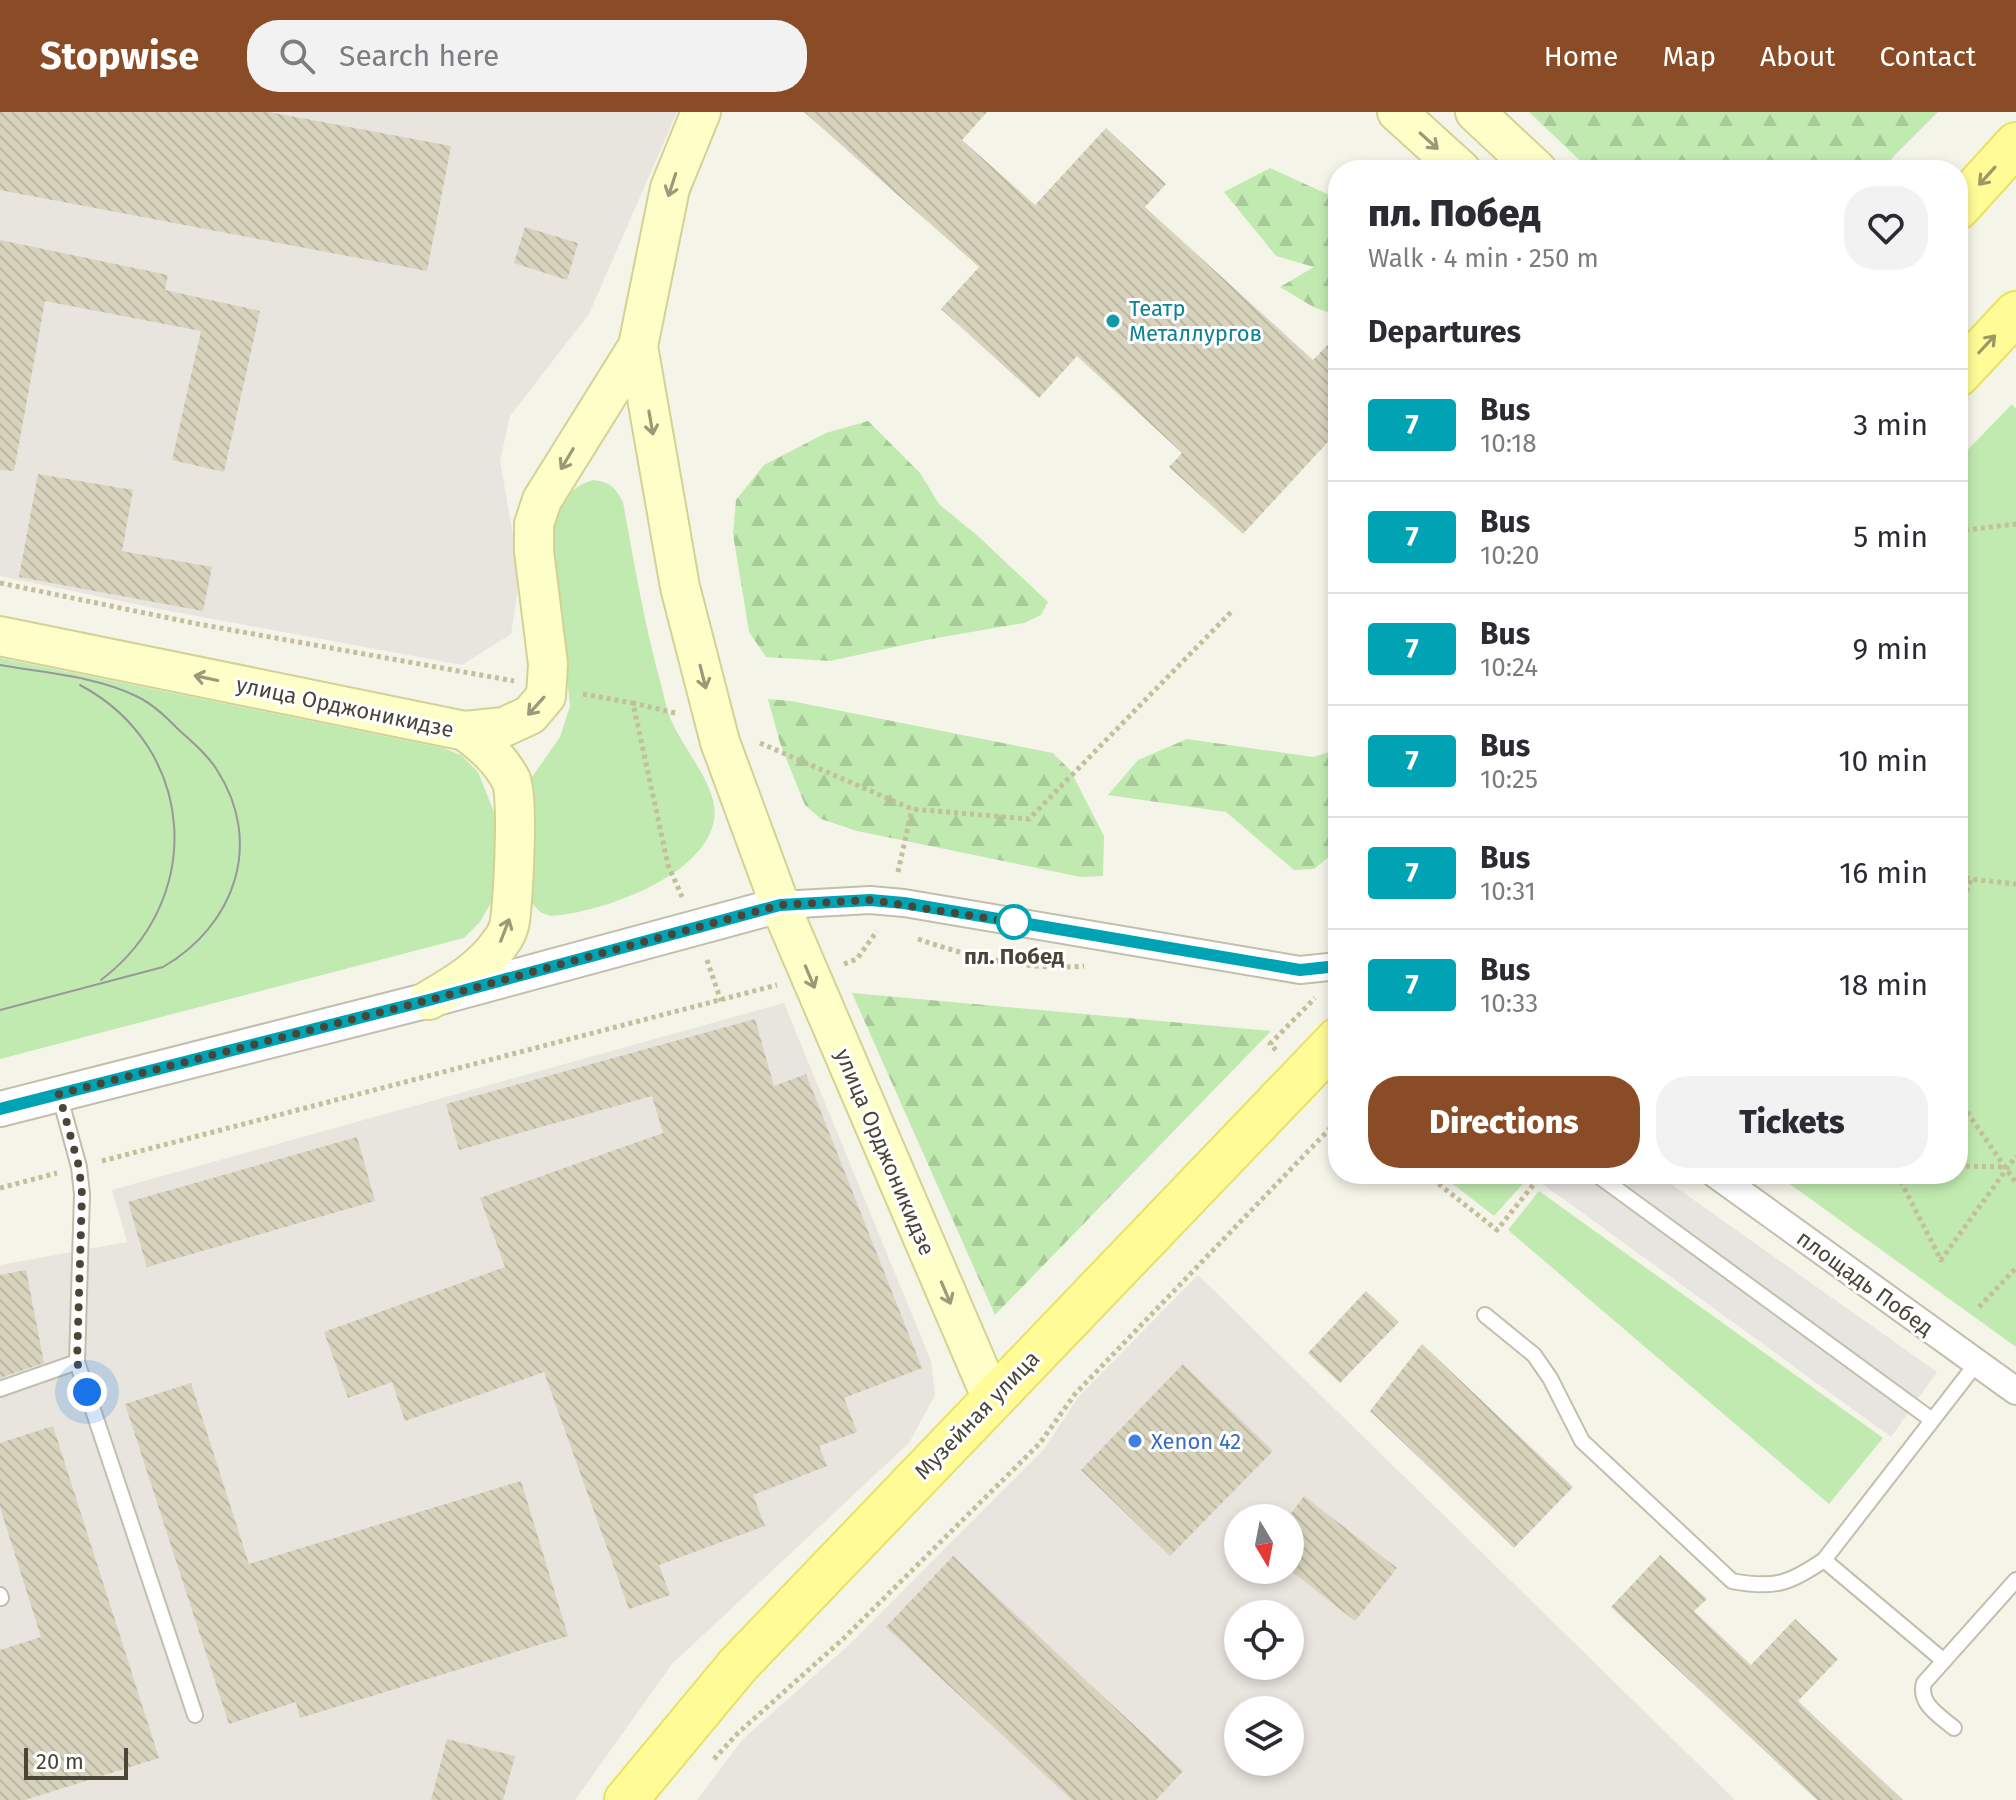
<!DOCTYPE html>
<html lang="en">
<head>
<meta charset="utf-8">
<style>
  :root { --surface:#fff; --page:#f2f2f3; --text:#2b2b33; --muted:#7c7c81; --line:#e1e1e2; --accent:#8a4c26 }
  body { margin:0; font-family:"Fira Sans",sans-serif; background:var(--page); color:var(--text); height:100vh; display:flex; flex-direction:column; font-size:30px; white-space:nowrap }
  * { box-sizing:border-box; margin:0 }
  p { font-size:26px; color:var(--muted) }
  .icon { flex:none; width:44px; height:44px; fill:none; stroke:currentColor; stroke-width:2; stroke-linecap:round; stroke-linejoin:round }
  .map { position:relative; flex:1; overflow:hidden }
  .sheet { position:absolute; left:1328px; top:48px; width:640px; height:1024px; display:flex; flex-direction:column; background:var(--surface); border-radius:32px; box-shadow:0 4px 12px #0003 }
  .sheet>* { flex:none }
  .badge { padding:0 16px; border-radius:6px; font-size:28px; line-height:52px }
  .needle { width:52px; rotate:170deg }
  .fabs { position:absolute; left:1224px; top:1392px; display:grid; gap:16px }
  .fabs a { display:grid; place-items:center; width:80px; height:80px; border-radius:50%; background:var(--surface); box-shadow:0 4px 12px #0003; font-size:40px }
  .scale { position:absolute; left:24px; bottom:20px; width:104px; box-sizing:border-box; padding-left:8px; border:4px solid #494637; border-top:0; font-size:22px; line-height:28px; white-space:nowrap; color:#494637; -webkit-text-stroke:6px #fff; paint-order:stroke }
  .you { position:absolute; width:40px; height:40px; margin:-20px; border:6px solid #fff; border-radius:50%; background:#1a73e8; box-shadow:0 0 0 12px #1a73e833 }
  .map>.badge { position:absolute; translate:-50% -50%; box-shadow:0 0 0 4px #fff }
  h2 { padding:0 40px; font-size:30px; line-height:72px }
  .round { display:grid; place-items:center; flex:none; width:84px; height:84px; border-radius:32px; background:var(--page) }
  .headline { display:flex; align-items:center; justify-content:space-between; height:136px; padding:0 40px }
  h1 { font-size:38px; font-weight:800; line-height:60px }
  .button { display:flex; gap:16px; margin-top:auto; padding:16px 40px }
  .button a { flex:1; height:92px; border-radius:32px; background:var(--accent); color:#fff; font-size:32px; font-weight:800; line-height:92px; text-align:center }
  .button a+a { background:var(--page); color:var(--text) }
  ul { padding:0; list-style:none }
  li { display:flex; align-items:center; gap:24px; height:112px; padding:0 40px; border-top:2px solid var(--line) }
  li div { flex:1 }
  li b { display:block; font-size:30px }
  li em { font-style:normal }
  li .badge { min-width:88px; font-weight:700; text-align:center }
  header { display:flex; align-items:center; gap:48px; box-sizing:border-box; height:112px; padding:0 40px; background:var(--accent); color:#fff }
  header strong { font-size:38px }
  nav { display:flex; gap:44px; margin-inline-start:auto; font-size:28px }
  .search { width:560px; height:72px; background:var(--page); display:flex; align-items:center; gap:20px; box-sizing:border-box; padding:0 28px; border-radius:32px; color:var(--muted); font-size:30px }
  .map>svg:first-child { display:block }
  .industrial { fill:#e7e5dd; fill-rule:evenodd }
  .green { fill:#c1eab0 }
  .forest { fill:url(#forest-firs) }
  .parking { fill:#e6e5e0 }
  .building { fill:url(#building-back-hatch) }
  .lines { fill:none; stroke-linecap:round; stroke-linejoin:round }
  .service-casing { stroke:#c1bfab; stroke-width:18 }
  .minor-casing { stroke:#c1bfab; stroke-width:30 }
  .tertiary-casing { stroke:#c1bfab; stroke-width:38 }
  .secondary-casing { stroke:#d3d295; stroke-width:42 }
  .primary-casing { stroke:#e8e264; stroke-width:46 }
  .path { stroke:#c3bf9b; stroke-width:5; stroke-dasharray:4 4; stroke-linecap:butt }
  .service { stroke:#fff; stroke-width:14 }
  .minor { stroke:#fff; stroke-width:26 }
  .tertiary { stroke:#fff; stroke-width:34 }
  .secondary { stroke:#feffc8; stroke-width:38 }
  .primary { stroke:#fffc97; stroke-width:42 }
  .tram { stroke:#989898; stroke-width:2 }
  .oneway { stroke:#9a9978 }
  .oneway2 { stroke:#9b9862 }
  .line-casing { stroke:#fff; stroke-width:18 }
  .line { stroke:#00a3b4; stroke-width:12 }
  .walk { stroke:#494637; stroke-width:8; stroke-dasharray:0 14.4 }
  .culture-dot { fill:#0f9aa8; stroke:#fff; stroke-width:3 }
  .stop-dot { fill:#fff; stroke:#00a3b4; stroke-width:4 }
  .shop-dot { fill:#3f7fe0; stroke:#fff; stroke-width:3 }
  .labels { text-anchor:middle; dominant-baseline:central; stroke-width:6; stroke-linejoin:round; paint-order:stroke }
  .culture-label { font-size:22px; fill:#0d838f; stroke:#fff; text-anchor:start }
  .street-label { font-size:22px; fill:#494637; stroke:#fff }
  .stop-label { font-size:22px; font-weight:bold; fill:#494637; stroke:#fff }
  .shop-label { font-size:22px; fill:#366cbe; stroke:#fff; text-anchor:start }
</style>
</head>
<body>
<header>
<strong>Stopwise</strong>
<div class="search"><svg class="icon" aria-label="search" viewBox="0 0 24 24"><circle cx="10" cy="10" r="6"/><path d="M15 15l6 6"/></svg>Search here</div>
<nav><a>Home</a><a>Map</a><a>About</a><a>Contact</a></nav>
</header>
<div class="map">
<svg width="2016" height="1688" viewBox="0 0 2016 1688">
  <defs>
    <pattern id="forest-firs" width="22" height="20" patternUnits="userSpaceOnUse" patternTransform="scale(2)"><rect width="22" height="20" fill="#c1eab0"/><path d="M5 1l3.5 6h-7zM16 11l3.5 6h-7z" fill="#a7ca98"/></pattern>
    <pattern id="building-back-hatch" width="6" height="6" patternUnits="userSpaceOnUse" patternTransform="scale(2)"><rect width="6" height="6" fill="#d7d3bd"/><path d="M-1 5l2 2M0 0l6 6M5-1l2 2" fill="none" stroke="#bab6a3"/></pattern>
  </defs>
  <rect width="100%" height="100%" fill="#f5f4e9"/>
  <!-- industrial -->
  <path class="industrial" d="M 0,0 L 677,0 L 589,202 L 510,304 L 500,349 L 520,463 L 511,522 L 462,553 L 159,497 L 0,464 Z
    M 784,891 L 931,1249 L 935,1283 L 909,1331 L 672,1552 L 575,1688 L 0,1688 L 0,1153 L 127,1130 L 112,1078 Z
    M 1198,1163 L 1735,1688 L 697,1688 L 743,1627 L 851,1531 L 1044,1337 L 1079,1284 ZM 1238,1406 L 1290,1406 L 1290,1458 L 1238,1458 ZM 1238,1502 L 1290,1502 L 1290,1554 L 1238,1554 ZM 1238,1598 L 1290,1598 L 1290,1650 L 1238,1650 Z"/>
  <!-- green -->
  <path class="green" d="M 2012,292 L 2016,297 L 2016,1235 L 1776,1062 L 1958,1062 L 1958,348 Z
    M 593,368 C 610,370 615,375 623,390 C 634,450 644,510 660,569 C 664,582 666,597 672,610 C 684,638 720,677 714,708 C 705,764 601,801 551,804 L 540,800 L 530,789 L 528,684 L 532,665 L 560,625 L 570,594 L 552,418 C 558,393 567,376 593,368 Z
    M 0,546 L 443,636 L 461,643 L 478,660 L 500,715 L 492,789 L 480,810 L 464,826 L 0,947 Z
    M 1440,1062 L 1525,1062 L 1529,1065 L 1494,1104 Z
    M 1539,1079 L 1883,1326 L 1829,1392 L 1508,1118 Z"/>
  <!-- forest -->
  <path class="forest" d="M 1529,0 L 1938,0 L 1894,44 L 1884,58 L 1590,58 Z
    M 1270,56 L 1338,87 L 1338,203 L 1315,196 L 1280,175 L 1314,155 L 1276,144 L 1224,80 Z
    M 868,309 L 920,361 L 939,392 L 979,425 L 1048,490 L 1041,503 L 1024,511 L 931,527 L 830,549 L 766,545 L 749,520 L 733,422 L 736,388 L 764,353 L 826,321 Z
    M 768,587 L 791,589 L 1053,641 L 1070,658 L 1104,724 L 1103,764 L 1081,765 L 857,719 L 821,707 L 805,693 L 780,631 Z
    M 1187,627 L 1313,645 L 1338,637 L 1338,737 L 1314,757 L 1294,758 L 1226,700 L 1108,683 L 1138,648 Z
    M 852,881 L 1271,919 L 995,1203 Z"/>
  <!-- parking -->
  <path class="parking" d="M 1529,1062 L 1657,1062 L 1937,1260 L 1891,1325 Z"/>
  <!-- building -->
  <path class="building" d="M 0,0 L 269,0 L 451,34 L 427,159 L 0,78 Z
    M 804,0 L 987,0 L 962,28 L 1035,93 L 1106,16 L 1166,72 L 1145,95 L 1313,248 L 1338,222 L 1338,319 L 1243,422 L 1169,355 L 1182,341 L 1077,244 L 1039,286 L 941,197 L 979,155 Z
    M 525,115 L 578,131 L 567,168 L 514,151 Z
    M 0,128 L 168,163 L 165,178 L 260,199 L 224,360 L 172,348 L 201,219 L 45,189 L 14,359 L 0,358 Z
    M 38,362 L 133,378 L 122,439 L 212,455 L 203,499 L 19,465 Z
    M 755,907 L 774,974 L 806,962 L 922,1256 L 844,1286 L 857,1320 L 819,1334 L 827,1354 L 753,1383 L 765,1414 L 659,1453 L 670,1483 L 629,1497 L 544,1260 L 405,1309 L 392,1270 L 348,1286 L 324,1220 L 505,1155 L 480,1086 L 663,1021 L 652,984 L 459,1038 L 446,992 Z
    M 357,1025 L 375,1089 L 147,1155 L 128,1090 Z
    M 26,1158 L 44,1251 L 0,1266 L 0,1163 Z
    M 1366,1179 L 1399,1210 L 1340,1271 L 1308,1241 Z
    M 1422,1232 L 1573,1375 L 1514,1436 L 1370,1299 Z
    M 1183,1252 L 1273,1339 L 1170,1444 L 1081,1358 Z
    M 191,1271 L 249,1452 L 521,1369 L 568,1524 L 300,1606 L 296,1590 L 229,1612 L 125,1292 Z
    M 53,1314 L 159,1646 L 25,1688 L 0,1688 L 0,1538 L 41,1525 L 0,1395 L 0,1331 Z
    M 1304,1384 L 1397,1456 L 1355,1509 L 1290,1458 L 1290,1403 Z
    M 1660,1443 L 1707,1487 L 1694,1499 L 1751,1553 L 1795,1507 L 1838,1547 L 1798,1589 L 1903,1688 L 1817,1688 L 1611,1495 Z
    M 953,1444 L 1183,1659 L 1156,1688 L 1072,1688 L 886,1515 Z
    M 447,1627 L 515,1644 L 503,1688 L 431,1688 Z"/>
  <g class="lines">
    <!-- service casing -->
    <g class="service-casing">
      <path id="service" d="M 59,982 L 79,1055 L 82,1082 L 77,1250 L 195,1603
        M 1596,1062 L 1932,1308
        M 1485,1203 L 1534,1243 L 1550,1266 L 1582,1329 L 1732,1469 C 1774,1477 1789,1472 1824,1448 L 1976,1252
        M 0,1277 L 77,1250
        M 1824,1448 L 1944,1549
        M 0,1483 L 1,1486
        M 1954,1616 C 1940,1604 1918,1592 1924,1571 L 2016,1468"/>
    </g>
    <!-- minor casing -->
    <g class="minor-casing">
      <path id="minor" d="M 780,793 L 870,788 L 904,791 L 1300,858 L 1338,854
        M 1715,1062 L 2016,1279"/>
    </g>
    <!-- tertiary casing -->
    <g class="tertiary-casing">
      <path id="tertiary" d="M 0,997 L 429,888 L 780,793"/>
    </g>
    <!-- secondary casing -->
    <g class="secondary-casing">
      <path id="secondary" d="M 1397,0 L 1461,58
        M 1475,0 L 1537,58
        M 638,234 L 680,475 L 720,630 L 780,793 L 992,1287
        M 0,524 L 465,619 C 484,633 500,647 511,668 C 519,686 513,785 510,809 C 509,816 505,825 500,831 C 483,856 455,873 429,888
        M 465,619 L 504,615 L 530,603 L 546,584 L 548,552 L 534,439 L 534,412 L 542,388 L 638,234 L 670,76 L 701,0"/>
    </g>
    <!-- primary casing -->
    <g class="primary-casing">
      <path id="primary" d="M 1958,96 L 2016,32
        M 1958,263 L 2016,201
        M 626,1688 L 738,1553 L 1338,927"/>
    </g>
    <!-- path -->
    <path class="path" d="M 1958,422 L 1966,418 L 2016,412
      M 0,471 L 198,512 L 514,569
      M 583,582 L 633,591
      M 675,601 L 633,591 L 668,753 L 683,787
      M 760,631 L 912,697 L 1029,707 L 1233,498
      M 898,760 L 912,697
      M 1958,763 L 1971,767 L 2016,772
      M 1958,802 L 1971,767
      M 918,827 C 970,845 1028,859 1084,854
      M 707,848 L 721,889
      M 844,852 L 857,847 L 877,819
      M 1276,938 L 1270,932 L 1315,886
      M 1958,987 L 2016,1071
      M 102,1049 L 777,873
      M 1958,1054 L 2005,1055
      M 1426,1062 L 1497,1118 L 1542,1062
      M 1897,1062 L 1941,1148 L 2016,1044
      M 0,1076 L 57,1061
      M 1979,1195 L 2016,1156
      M 714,1647 L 738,1621 L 843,1527 L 1040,1331 L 1075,1282 L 1338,1008"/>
    <!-- service -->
    <use href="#service" class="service"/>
    <!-- minor -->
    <use href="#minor" class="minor"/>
    <!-- tertiary -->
    <use href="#tertiary" class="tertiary"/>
    <!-- secondary -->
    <use href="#secondary" class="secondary"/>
    <!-- primary -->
    <use href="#primary" class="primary"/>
    <!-- tram -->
    <path class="tram" d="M 0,553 C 44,561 95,564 136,584 C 153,592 166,605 179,618 C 192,630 207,642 217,658 C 264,731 235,813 163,855 L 0,898
      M 80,573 C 198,636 206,789 101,868"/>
  </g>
  <!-- one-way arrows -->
  <defs><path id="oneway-shaft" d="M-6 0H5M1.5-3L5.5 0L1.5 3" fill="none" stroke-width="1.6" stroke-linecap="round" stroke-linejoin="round" transform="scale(2)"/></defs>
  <g class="oneway">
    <use href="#oneway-shaft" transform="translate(1429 29) rotate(42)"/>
    <use href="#oneway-shaft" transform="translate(672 73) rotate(108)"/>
    <use href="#oneway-shaft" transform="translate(651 311) rotate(80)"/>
    <use href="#oneway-shaft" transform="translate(567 347) rotate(121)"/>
    <use href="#oneway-shaft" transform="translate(703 565) rotate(76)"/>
    <use href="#oneway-shaft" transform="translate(206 566) rotate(-168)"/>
    <use href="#oneway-shaft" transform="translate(536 594) rotate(132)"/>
    <use href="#oneway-shaft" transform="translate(505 818) rotate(-69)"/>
    <use href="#oneway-shaft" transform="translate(810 865) rotate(67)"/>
    <use href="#oneway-shaft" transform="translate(946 1181) rotate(67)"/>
  </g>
  <g class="oneway2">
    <use href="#oneway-shaft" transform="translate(1987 64) rotate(132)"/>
    <use href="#oneway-shaft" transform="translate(1987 232) rotate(-47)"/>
  </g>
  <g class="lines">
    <!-- line casing -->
    <g class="line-casing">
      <path id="line" d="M 0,997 L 429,888 L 780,793 L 870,788 L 904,791 L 1300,858 L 1338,854"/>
    </g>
    <!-- line -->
    <use href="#line" class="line"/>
    <!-- walk -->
    <path class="walk" d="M 87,1280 L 77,1250 L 82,1082 L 79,1055 L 59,982 L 429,888 L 780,793 L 870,788 L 1026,812 L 1014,810"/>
  </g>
  <!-- markers -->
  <circle class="culture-dot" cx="1113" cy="209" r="8"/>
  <circle class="stop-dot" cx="1014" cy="810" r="16"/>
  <circle class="shop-dot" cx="1135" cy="1329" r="8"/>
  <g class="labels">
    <!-- culture labels -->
    <g class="culture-label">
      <text x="1129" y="196">Театр<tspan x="1129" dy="25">Металлургов</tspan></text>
    </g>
    <!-- street labels -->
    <g class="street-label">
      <text transform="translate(345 595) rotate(12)">улица Орджоникидзе</text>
      <text transform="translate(885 1040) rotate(67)">улица Орджоникидзе</text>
      <text transform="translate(1865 1171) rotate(36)">площадь Побед</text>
      <text transform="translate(977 1303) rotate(-46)">Музейная улица</text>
    </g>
    <!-- stop labels -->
    <g class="stop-label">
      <text x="1014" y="844">пл. Побед</text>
    </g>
    <!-- shop labels -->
    <g class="shop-label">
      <text x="1151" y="1329">Xenon 42</text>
    </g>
  </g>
</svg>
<div class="fabs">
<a><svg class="needle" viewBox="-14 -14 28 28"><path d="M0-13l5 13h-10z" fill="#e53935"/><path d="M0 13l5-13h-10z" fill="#7c7c81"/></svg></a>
<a><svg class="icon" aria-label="locate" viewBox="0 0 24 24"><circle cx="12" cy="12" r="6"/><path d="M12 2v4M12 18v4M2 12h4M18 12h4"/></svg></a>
<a><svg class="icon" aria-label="layers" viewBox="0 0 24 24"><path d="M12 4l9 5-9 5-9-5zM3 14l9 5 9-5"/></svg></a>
</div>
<div class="scale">20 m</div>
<div class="you" style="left:87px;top:1280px"></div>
<section class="sheet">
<div class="headline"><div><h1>пл. Побед</h1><p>Walk · 4 min · 250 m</p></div><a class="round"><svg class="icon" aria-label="heart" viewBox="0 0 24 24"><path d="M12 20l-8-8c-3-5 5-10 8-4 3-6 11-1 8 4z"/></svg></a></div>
<h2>Departures</h2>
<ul>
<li><span class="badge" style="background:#00a3b4;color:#fff">7</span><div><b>Bus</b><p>10:18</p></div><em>3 min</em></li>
<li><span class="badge" style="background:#00a3b4;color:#fff">7</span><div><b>Bus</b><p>10:20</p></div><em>5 min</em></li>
<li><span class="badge" style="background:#00a3b4;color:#fff">7</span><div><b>Bus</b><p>10:24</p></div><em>9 min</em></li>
<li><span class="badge" style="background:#00a3b4;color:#fff">7</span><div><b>Bus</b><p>10:25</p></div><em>10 min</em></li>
<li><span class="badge" style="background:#00a3b4;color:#fff">7</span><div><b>Bus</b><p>10:31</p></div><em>16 min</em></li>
<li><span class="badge" style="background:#00a3b4;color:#fff">7</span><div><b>Bus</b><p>10:33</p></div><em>18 min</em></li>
</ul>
<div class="button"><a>Directions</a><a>Tickets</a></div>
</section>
</div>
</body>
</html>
